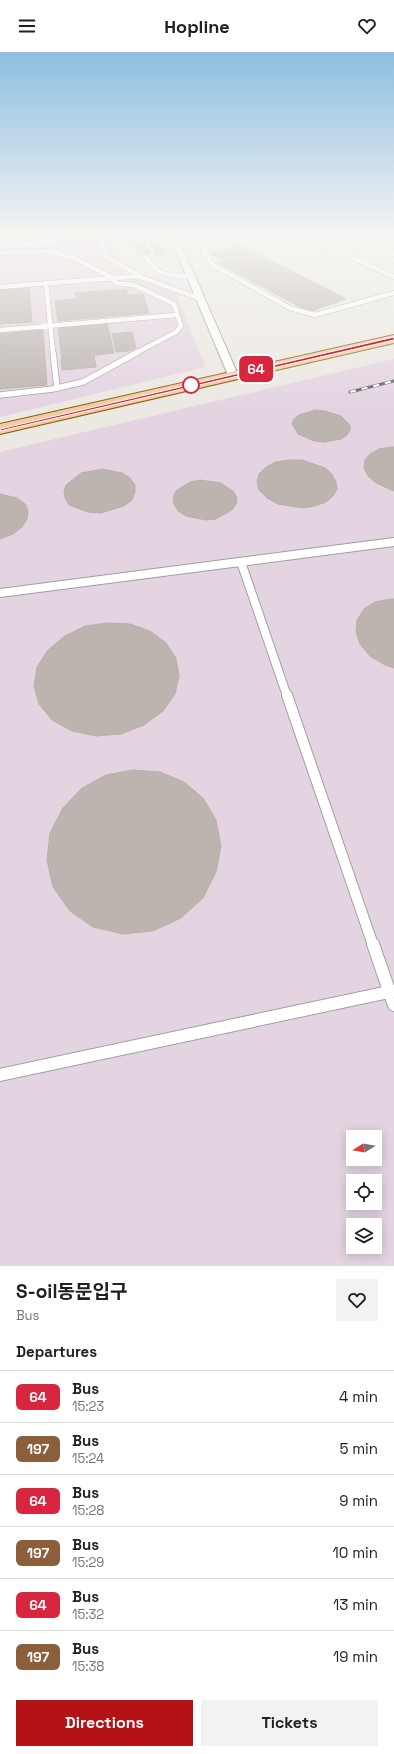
<!DOCTYPE html>
<html lang="en">
<head>
<meta charset="utf-8">
<style>
  :root { --surface:#fff; --page:#f2f2f2; --text:#202124; --muted:#757577; --line:#e0e0e0; --accent:#b41217 }
  body { margin:0; font-family:"Space Grotesk","Noto Sans KR",sans-serif; background:var(--page); color:var(--text); height:100vh; display:flex; flex-direction:column; font-size:15px; white-space:nowrap }
  * { box-sizing:border-box; margin:0 }
  p { font-size:13px; color:var(--muted) }
  .icon { flex:none; width:22px; height:22px; fill:none; stroke:currentColor; stroke-width:2; stroke-linecap:round; stroke-linejoin:round }
  .map { position:relative; height:1214px; overflow:hidden }
  .side { display:flex; flex-direction:column; background:var(--surface); flex:1 }
  .side>* { flex:none }
  .badge { padding:0 8px; border-radius:6px; font-size:14px; line-height:26px }
  .needle { width:26px; rotate:259deg }
  .tools { position:absolute; left:346px; top:1078px; display:grid; gap:8px }
  .tools a { display:grid; place-items:center; width:36px; height:36px; border-radius:0px; background:var(--surface); box-shadow:0 2px 10px #0003; font-size:20px }
  .map>.badge { position:absolute; translate:-50% -50%; box-shadow:0 0 0 2px #fff }
  h2 { padding:0 16px; font-size:15px; line-height:36px }
  .round { display:grid; place-items:center; flex:none; width:42px; height:42px; border-radius:0px; background:var(--page) }
  .head { display:flex; align-items:center; justify-content:space-between; height:68px; padding:0 16px }
  h1 { font-size:19px; font-weight:700; line-height:30px }
  .action { display:flex; gap:8px; margin-top:auto; padding:8px 16px }
  .action a { flex:1; height:46px; border-radius:0px; background:var(--accent); color:#fff; font-size:16px; font-weight:700; line-height:46px; text-align:center }
  .action a+a { background:var(--page); color:var(--text) }
  ul { padding:0; list-style:none }
  li { display:flex; align-items:center; gap:12px; height:52px; padding:0 16px; border-top:1px solid var(--line) }
  li div { flex:1 }
  li b { display:block; font-size:15px }
  li em { font-style:normal }
  li .badge { min-width:44px; font-weight:700; text-align:center }
  header { display:flex; justify-content:space-between; align-items:center; height:52px; padding:0 16px; background:var(--surface); font-size:18px; font-weight:700 }
  .map>svg:first-child { display:block }
  .industrial { fill:#e4d4e2; fill-rule:evenodd }
  .building { fill:#bcb4af; stroke:#bcafa6 }
  .lines { fill:none; stroke-linecap:round; stroke-linejoin:round }
  .service-far4-casing { stroke:#9f9f9f; stroke-width:5.5 }
  .service-far3-casing { stroke:#9f9f9f; stroke-width:7 }
  .service-far2-casing { stroke:#9f9f9f; stroke-width:10 }
  .service-far1-casing { stroke:#9f9f9f; stroke-width:12 }
  .service-casing { stroke:#9f9f9f; stroke-width:14 }
  .minor-casing { stroke:#9f9f9f; stroke-width:2 }
  .primary-casing { stroke:#855a0d; stroke-width:2 }
  .service-far4 { stroke:#fff; stroke-width:4.5 }
  .service-far3 { stroke:#fff; stroke-width:5.5 }
  .service-far2 { stroke:#fff; stroke-width:8 }
  .service-far1 { stroke:#fff; stroke-width:10 }
  .service { stroke:#fff; stroke-width:12 }
  .minor { fill:#fff; fill-rule:evenodd }
  .primary { fill:#f2cca0; fill-rule:evenodd }
  .rail-casing { stroke:#696969; stroke-width:3 }
  .rail { stroke:#fff; stroke-width:2; stroke-dasharray:6; stroke-linecap:butt }
  .line { fill:#d7263d; stroke:#fff }
  .stop-dot { fill:#fff; stroke:#d7263d; stroke-width:2 }
</style>
</head>
<body>
<header><svg class="icon" aria-label="menu" viewBox="0 0 24 24"><path d="M4 6h16M4 12h16M4 18h16"/></svg>Hopline<svg class="icon" aria-label="heart" viewBox="0 0 24 24"><path d="M12 20l-8-8c-3-5 5-10 8-4 3-6 11-1 8 4z"/></svg></header>
<div class="map">
<svg width="394" height="1214" viewBox="0 0 394 1214">
  <rect width="100%" height="100%" fill="#ece8e2"/>
  <!-- industrial -->
  <path class="industrial" d="M 0,185 L 111,185 L 122,208 L 144,223 L 173,232 L 205,315 L 0,365 Z
    M 394,307 L 394,1214 L 0,1214 L 0,400 ZM 353,1085 L 375,1085 L 375,1107 L 353,1107 ZM 353,1129 L 375,1129 L 375,1151 L 353,1151 ZM 353,1173 L 375,1173 L 375,1195 L 353,1195 Z"/>
  <!-- building -->
  <path class="building" d="M 148,185 L 158,185 L 155,185 L 157,190 L 160,190 L 165,202 L 155,203 L 150,190 L 129,191 L 128,188 L 143,187 L 149,186 Z
    M 145,190 L 149,202 L 138,203 L 134,191 Z
    M 240,193 L 346,247 L 309,260 L 218,211 L 224,209 L 210,201 Z
    M 29,235 L 32,270 L 0,272 L 0,238 Z
    M 126,237 L 128,243 L 143,242 L 149,261 L 58,269 L 55,249 L 76,247 L 75,241 Z
    M 107,271 L 114,301 L 62,307 L 58,276 Z
    M 43,278 L 47,333 L 0,337 L 0,282 Z
    M 132,280 L 136,296 L 129,299 L 116,300 L 112,282 Z
    M 94,303 L 96,315 L 62,318 L 61,307 Z
    M 315,358 L 325,359 L 341,364 L 350,373 L 350,378 L 347,383 L 341,387 L 324,390 L 314,389 L 298,382 L 292,372 L 294,367 L 299,363 Z
    M 391,395 L 394,395 L 394,439 L 376,431 L 368,424 L 364,416 L 365,408 L 370,402 L 379,397 Z
    M 289,408 L 302,408 L 325,416 L 332,422 L 336,430 L 337,437 L 333,444 L 326,450 L 315,454 L 303,456 L 278,452 L 267,446 L 259,438 L 257,430 L 259,422 L 266,415 L 276,410 Z
    M 102,417 L 122,421 L 130,426 L 135,433 L 135,440 L 132,448 L 124,454 L 101,461 L 88,460 L 69,453 L 65,446 L 64,439 L 66,433 L 81,421 Z
    M 200,428 L 221,431 L 234,440 L 237,446 L 236,452 L 232,458 L 216,467 L 206,468 L 186,464 L 178,459 L 174,452 L 173,446 L 176,439 L 190,430 Z
    M 0,442 L 17,446 L 25,452 L 28,459 L 27,467 L 22,475 L 13,482 L 0,487 Z
    M 390,547 L 394,547 L 394,616 L 385,613 L 370,604 L 360,592 L 356,580 L 357,568 L 364,557 L 375,550 Z
    M 108,571 L 130,572 L 150,579 L 166,591 L 176,606 L 179,624 L 175,642 L 163,659 L 144,673 L 121,682 L 96,684 L 72,679 L 52,668 L 39,652 L 34,634 L 37,615 L 48,598 L 65,584 L 85,574 Z
    M 133,718 L 160,720 L 184,730 L 203,746 L 216,768 L 221,794 L 216,820 L 203,846 L 181,866 L 153,879 L 123,882 L 93,875 L 70,859 L 53,835 L 47,808 L 50,781 L 63,756 L 82,736 L 106,723 Z"/>
  <g class="lines">
    <!-- service-far4 casing -->
    <g class="service-far4-casing">
      <path id="service-far4" d="M 100,185 L 106,204 L 143,226 L 201,247
        M 211,185 L 213,192 L 203,199 L 213,213 L 290,256 L 315,263 L 394,241
        M 308,185 L 394,225
        M 355,185 L 394,202
        M 0,195 L 45,190 L 67,185
        M 0,201 L 52,199 L 78,208 L 113,226 L 116,231 L 134,233 L 174,252 L 181,274 L 176,280 L 136,301
        M 145,204 C 154,223 173,225 192,224
        M 46,231 L 53,301
        M 0,235 L 140,224
        M 0,278 L 177,263"/>
    </g>
    <!-- service-far3 casing -->
    <g class="service-far3-casing">
      <path id="service-far3" d="M 53,300 L 57,336
        M 0,343 L 53,337 L 83,330 L 138,300"/>
    </g>
    <!-- service-far2 casing -->
    <g class="service-far2-casing">
      <path id="service-far2" d="M 241,510 L 287,644
        M 0,541 L 394,490"/>
    </g>
    <!-- service-far1 casing -->
    <g class="service-far1-casing">
      <path id="service-far1" d="M 287,643 L 373,893"/>
    </g>
    <!-- service casing -->
    <g class="service-casing">
      <path id="service" d="M 373,892 L 394,953
        M 0,1023 L 393,939"/>
    </g>
    <!-- minor casing -->
    <g class="minor-casing">
      <path id="minor" d="M 170,185 L 178,185 L 238,323 L 237,325 L 233,326 L 228,323 Z"/>
    </g>
    <!-- primary casing -->
    <g class="primary-casing">
      <path id="primary" d="M 394,283 L 394,291 L 0,382 L 0,372 Z"/>
    </g>
    <!-- service-far4 -->
    <use href="#service-far4" class="service-far4"/>
    <!-- service-far3 -->
    <use href="#service-far3" class="service-far3"/>
    <!-- service-far2 -->
    <use href="#service-far2" class="service-far2"/>
    <!-- service-far1 -->
    <use href="#service-far1" class="service-far1"/>
    <!-- service -->
    <use href="#service" class="service"/>
    <!-- minor -->
    <use href="#minor" class="minor"/>
    <!-- primary -->
    <use href="#primary" class="primary"/>
    <!-- rail casing -->
    <g class="rail-casing">
      <path id="rail" d="M 350,340 L 394,329"/>
    </g>
    <!-- rail -->
    <use href="#rail" class="rail"/>
  </g>
  <!-- sky -->
  <linearGradient id="sky" x2="0" y2="1"><stop stop-color="#8dbee1"/><stop offset="0.52" stop-color="#f6f5f2"/><stop offset="1" stop-color="#f6f5f2" stop-opacity="0"/></linearGradient>
  <rect width="394" height="354" fill="url(#sky)"/>
  <!-- line -->
  <path class="line" d="M 394,285 L 394,288 L 0,379 L 0,377 Z"/>
  <!-- markers -->
  <circle class="stop-dot" cx="191" cy="333" r="8"/>
</svg>
<div class="tools">
<a><svg class="needle" viewBox="-14 -14 28 28"><path d="M0-13l5 13h-10z" fill="#e53935"/><path d="M0 13l5-13h-10z" fill="#757577"/></svg></a>
<a><svg class="icon" aria-label="locate" viewBox="0 0 24 24"><circle cx="12" cy="12" r="6"/><path d="M12 2v4M12 18v4M2 12h4M18 12h4"/></svg></a>
<a><svg class="icon" aria-label="layers" viewBox="0 0 24 24"><path d="M12 4l9 5-9 5-9-5zM3 14l9 5 9-5"/></svg></a>
</div>
<b class="badge" style="left:256px;top:317px;background:#d7263d;color:#fff">64</b>
</div>
<section class="side">
<div class="head"><div><h1>S-oil동문입구</h1><p>Bus</p></div><a class="round"><svg class="icon" aria-label="heart" viewBox="0 0 24 24"><path d="M12 20l-8-8c-3-5 5-10 8-4 3-6 11-1 8 4z"/></svg></a></div>
<h2>Departures</h2>
<ul>
<li><span class="badge" style="background:#d7263d;color:#fff">64</span><div><b>Bus</b><p>15:23</p></div><em>4 min</em></li>
<li><span class="badge" style="background:#8b5e3c;color:#fff">197</span><div><b>Bus</b><p>15:24</p></div><em>5 min</em></li>
<li><span class="badge" style="background:#d7263d;color:#fff">64</span><div><b>Bus</b><p>15:28</p></div><em>9 min</em></li>
<li><span class="badge" style="background:#8b5e3c;color:#fff">197</span><div><b>Bus</b><p>15:29</p></div><em>10 min</em></li>
<li><span class="badge" style="background:#d7263d;color:#fff">64</span><div><b>Bus</b><p>15:32</p></div><em>13 min</em></li>
<li><span class="badge" style="background:#8b5e3c;color:#fff">197</span><div><b>Bus</b><p>15:38</p></div><em>19 min</em></li>
</ul>
<div class="action"><a>Directions</a><a>Tickets</a></div>
</section>
</body>
</html>
